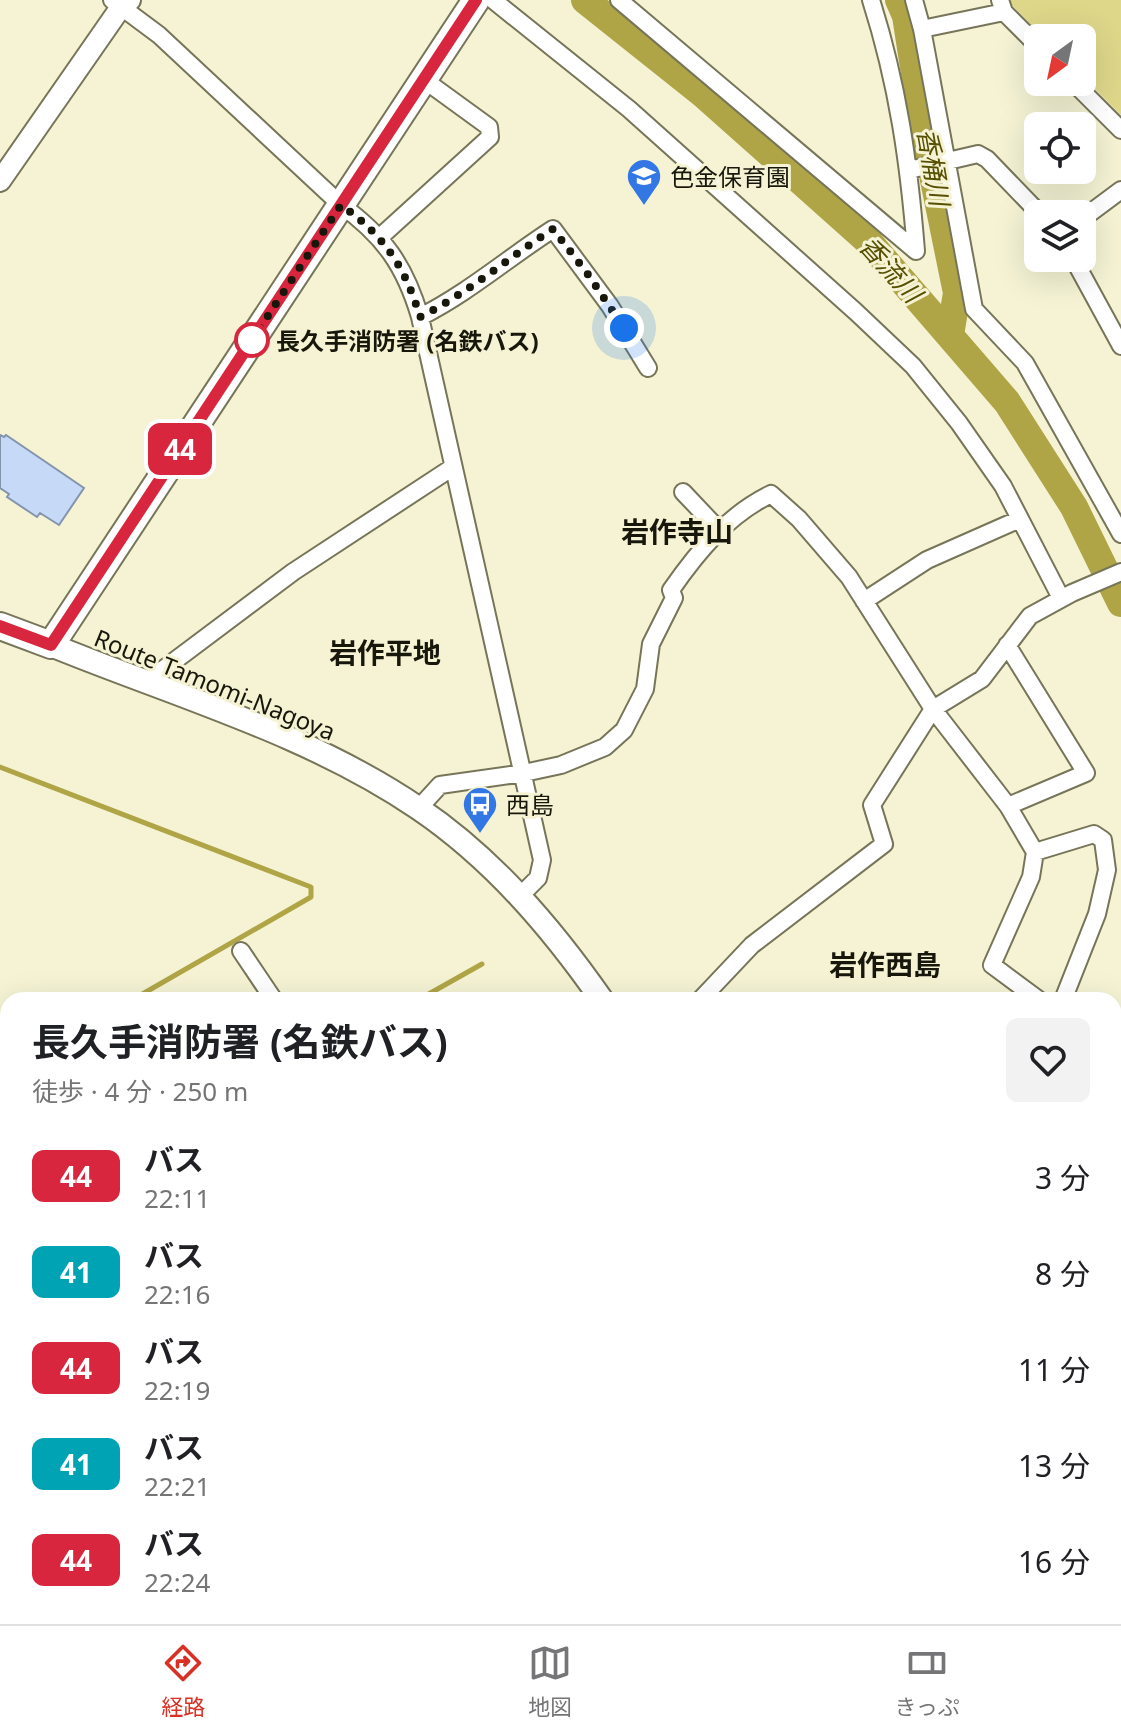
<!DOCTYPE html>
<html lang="ja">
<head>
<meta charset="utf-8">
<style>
  :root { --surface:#fff; --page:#f2f2f2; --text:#202124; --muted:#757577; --line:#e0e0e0; --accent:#d93025 }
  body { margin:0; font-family:"Noto Sans","Noto Sans JP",sans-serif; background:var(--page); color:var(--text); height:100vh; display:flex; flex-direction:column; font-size:30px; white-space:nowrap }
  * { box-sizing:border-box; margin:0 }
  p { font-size:26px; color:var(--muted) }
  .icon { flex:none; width:44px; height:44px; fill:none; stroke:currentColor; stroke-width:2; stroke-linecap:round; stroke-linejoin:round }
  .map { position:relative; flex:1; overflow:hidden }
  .panel { position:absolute; left:0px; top:992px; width:1122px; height:632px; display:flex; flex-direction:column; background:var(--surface); border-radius:24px 24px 0 0; box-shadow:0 8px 32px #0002 }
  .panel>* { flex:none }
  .badge { padding:0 16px; border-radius:12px; font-size:28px; line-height:52px }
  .needle { width:52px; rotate:213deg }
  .buttons { position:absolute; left:1024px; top:24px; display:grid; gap:16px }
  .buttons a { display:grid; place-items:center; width:72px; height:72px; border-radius:12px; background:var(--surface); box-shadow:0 8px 32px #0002; font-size:40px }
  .you { position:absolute; width:40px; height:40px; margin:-20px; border:6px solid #fff; border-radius:50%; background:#1a73e8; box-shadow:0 0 0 12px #1a73e833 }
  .map>.badge { position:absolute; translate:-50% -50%; box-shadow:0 0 0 4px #fff }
  .round { display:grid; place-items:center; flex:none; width:84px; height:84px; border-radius:12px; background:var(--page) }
  .headline { display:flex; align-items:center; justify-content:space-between; height:136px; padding:0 32px }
  h1 { font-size:38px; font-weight:700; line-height:60px }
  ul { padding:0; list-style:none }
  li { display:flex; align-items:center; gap:24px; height:96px; padding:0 32px }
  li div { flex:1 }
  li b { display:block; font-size:30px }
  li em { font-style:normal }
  li .badge { min-width:88px; font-weight:700; text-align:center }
  .dock { display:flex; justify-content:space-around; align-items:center; height:112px; border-top:2px solid var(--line); background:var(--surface); font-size:22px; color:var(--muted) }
  .dock a { display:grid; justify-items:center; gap:4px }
  .dock .current { color:var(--accent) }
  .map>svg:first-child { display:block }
  .green { fill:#ded78a }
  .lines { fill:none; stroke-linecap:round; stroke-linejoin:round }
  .stream { stroke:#afa547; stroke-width:5 }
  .river { stroke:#afa547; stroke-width:28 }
  .building { fill:#c6daf8; stroke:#8494ac; stroke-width:2 }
  .minor-casing { stroke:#777559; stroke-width:20 }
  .tertiary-casing { stroke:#777559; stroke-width:24 }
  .secondary-casing { stroke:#777559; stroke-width:26 }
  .primary-casing { stroke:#777559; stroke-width:30 }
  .minor { stroke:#fff; stroke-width:16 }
  .tertiary { stroke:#fff; stroke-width:20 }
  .secondary { stroke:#fff; stroke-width:22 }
  .primary { stroke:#fff; stroke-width:26 }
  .line-casing { stroke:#fff; stroke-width:18 }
  .line { stroke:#d7263d; stroke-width:12 }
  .walk { stroke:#18170c; stroke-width:8; stroke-dasharray:0 14.4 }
  .stop-dot { fill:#fff; stroke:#d7263d; stroke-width:4 }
  .labels { text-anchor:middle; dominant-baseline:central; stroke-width:6; stroke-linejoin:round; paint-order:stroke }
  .poi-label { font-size:24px; fill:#18170c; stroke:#f5f3d4; text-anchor:start }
  .stop-label { font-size:24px; font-weight:bold; fill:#18170c; stroke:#f5f3d4; text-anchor:start }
  .street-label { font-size:24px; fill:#18170c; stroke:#f5f3d4 }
  .water-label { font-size:26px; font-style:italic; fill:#564f02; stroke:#f5f3d4 }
  .quarter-label { font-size:28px; font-weight:bold; fill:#18170c; stroke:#f5f3d4 }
</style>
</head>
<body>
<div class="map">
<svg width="1121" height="1624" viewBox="0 0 1121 1624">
  <rect width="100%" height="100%" fill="#f5f3d4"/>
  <!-- green -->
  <path class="green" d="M 1007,0 L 1121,0 L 1121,115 L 1082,76 L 1082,38 L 1044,38 Z"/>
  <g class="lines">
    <!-- stream -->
    <path class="stream" d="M 0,767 L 311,887 L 311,897 L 132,1000
      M 418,1000 L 482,964
      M 0,1075 L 8,1070
      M 0,1240 L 8,1236
      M 4,1558 L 8,1556"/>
    <!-- river -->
    <path class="river" d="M 585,0 L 703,94 L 868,241 L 1007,402 L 1074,507 L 1121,603
      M 899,0 L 906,16 L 924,131 L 957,293 L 950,335
      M 1114,1074 L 1121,1059
      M 1114,1376 L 1121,1389"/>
  </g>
  <!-- building -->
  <path class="building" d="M 0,435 L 4,437 L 6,435 L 84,488 L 59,525 L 40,513 L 37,517 L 7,497 L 9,494 L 0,488 Z"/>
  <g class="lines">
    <!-- minor casing -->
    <g class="minor-casing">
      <path id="minor" d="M 112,0 L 159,35 L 341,205 C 384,236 405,266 420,317 L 542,860 L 538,878 L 521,895
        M 493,0 L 629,109 L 856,312 L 913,366 L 959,423 L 1003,486 L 1061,598
        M 619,0 L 916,251
        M 871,0 C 898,85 909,163 916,251
        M 914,0 L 922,29 L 974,309 L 1025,363 L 1121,534
        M 1000,0 L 1004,12 L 1038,46
        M 922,29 L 1004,12
        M 1073,82 L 1121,130
        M 909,170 L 978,154 L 987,159 L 1040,214
        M 1082,219 L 1121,190
        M 379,238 L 490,137 L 489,127 L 423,79
        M 1073,258 L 1121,346
        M 420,317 C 468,293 508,258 553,229 L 610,306 L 648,368
        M 683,492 L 719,530
        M 864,601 L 927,560 L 1020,519
        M 145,683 L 293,572 L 453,467
        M 1008,806 L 1035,852 L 1031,877 L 992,965 L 1039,1000
        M 419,808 L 440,785 L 524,773 L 561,765 L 605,747 L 624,730 L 645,689 L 651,644 L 674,598 L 671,590 C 698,551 728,515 771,494 L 799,519 L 849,577 L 933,709 L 1008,806 L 1086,773 L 1007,645
        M 1035,852 L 1094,834 L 1103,840 L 1107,870 L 1097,914 L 1063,1000
        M 241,951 L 274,1000
        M 700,1000 L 752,945 L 884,844 L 872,805 L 933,709 L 982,679 L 1030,616 L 1072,593 L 1121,572
        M 0,1391 L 8,1387
        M 1114,1496 L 1121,1507
        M 0,1566 L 8,1578
        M 33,1616 L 39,1624
        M 648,1616 L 649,1624
        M 888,1616 L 894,1624"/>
    </g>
    <!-- tertiary casing -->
    <g class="tertiary-casing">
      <path id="tertiary" d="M 0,181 L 121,7 L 130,0
        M 1114,1490 L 1121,1485
        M 152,1624 L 167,1616
        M 949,1624 L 959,1616"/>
    </g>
    <!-- secondary casing -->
    <g class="secondary-casing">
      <path id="secondary" d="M 51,645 C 173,695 308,733 418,808 C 492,858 551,927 602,1000
        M 1031,1616 L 1037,1624"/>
    </g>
    <!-- primary casing -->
    <g class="primary-casing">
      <path id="primary" d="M 0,626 L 51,645 L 476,0"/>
    </g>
    <!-- minor -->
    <use href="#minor" class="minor"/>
    <!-- tertiary -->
    <use href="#tertiary" class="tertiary"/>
    <!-- secondary -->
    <use href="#secondary" class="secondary"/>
    <!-- primary -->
    <use href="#primary" class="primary"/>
  </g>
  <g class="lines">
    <!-- line casing -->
    <g class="line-casing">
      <path id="line" d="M 0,626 L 51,645 L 476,0"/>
    </g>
    <!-- line -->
    <use href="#line" class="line"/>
    <!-- walk -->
    <path class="walk" d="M 252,340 L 341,205 C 384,236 405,266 420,317 C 468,293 508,258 553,229 L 587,273 L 624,328"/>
  </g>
  <!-- icons -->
  <defs>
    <g id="school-pin" transform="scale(1.8)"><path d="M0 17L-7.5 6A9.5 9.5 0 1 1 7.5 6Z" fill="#3277e4" stroke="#f5f3d4"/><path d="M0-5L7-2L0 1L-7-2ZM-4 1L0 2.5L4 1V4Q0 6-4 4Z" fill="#fff"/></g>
    <g id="bus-pin" transform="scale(1.8)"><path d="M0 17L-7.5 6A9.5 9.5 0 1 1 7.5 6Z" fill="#3277e4" stroke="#f5f3d4"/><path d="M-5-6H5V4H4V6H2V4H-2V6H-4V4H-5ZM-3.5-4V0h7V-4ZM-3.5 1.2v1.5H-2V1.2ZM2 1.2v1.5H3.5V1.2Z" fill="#fff"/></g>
  </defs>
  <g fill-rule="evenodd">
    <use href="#school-pin" x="644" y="176"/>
    <use href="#bus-pin" x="480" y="804"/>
  </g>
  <!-- markers -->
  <circle class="stop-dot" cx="252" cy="340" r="16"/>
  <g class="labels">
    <!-- poi labels -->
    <g class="poi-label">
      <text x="670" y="176">色金保育園</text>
      <text x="506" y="804">西島</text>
    </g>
    <!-- stop labels -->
    <g class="stop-label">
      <text x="276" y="340">長久手消防署 (名鉄バス)</text>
    </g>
    <!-- street labels -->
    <g class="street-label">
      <text transform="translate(215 684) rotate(22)">Route Tamomi-Nagoya</text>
    </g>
    <!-- water labels -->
    <g class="water-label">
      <text transform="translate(934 167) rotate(80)">香桶川</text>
      <text transform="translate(891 269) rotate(48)">香流川</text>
    </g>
    <!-- quarter labels -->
    <g class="quarter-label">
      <text x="677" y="531">岩作寺山</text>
      <text x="385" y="652">岩作平地</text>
      <text x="885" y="964">岩作西島</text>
    </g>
  </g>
</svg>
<div class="buttons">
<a><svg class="needle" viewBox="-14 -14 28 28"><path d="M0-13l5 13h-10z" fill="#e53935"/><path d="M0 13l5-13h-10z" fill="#757577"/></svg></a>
<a><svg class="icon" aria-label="locate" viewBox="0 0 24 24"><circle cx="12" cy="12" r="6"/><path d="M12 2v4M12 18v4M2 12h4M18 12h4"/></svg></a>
<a><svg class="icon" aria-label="layers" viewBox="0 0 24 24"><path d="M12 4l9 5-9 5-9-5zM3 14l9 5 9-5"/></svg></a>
</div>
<div class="you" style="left:624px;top:328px"></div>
<b class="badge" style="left:180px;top:449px;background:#d7263d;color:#fff">44</b>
<section class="panel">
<div class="headline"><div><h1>長久手消防署 (名鉄バス)</h1><p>徒歩 · 4 分 · 250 m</p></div><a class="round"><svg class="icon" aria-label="heart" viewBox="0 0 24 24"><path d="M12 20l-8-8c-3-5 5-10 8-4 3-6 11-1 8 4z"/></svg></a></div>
<ul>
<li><span class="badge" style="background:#d7263d;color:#fff">44</span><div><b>バス</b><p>22:11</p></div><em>3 分</em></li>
<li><span class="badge" style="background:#00a3b4;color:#fff">41</span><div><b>バス</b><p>22:16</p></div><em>8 分</em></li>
<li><span class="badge" style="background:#d7263d;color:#fff">44</span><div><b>バス</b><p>22:19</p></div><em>11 分</em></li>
<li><span class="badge" style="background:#00a3b4;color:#fff">41</span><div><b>バス</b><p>22:21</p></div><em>13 分</em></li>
<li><span class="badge" style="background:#d7263d;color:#fff">44</span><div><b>バス</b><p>22:24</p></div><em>16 分</em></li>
</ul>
</section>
</div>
<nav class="dock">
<a class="current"><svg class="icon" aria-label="directions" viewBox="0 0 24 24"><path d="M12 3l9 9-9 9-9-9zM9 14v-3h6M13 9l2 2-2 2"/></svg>経路</a>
<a><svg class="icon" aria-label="map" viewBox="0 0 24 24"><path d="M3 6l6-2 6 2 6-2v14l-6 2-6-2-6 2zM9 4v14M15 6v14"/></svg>地図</a>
<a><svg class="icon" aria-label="tickets" viewBox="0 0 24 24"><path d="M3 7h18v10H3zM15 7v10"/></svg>きっぷ</a>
</nav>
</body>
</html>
